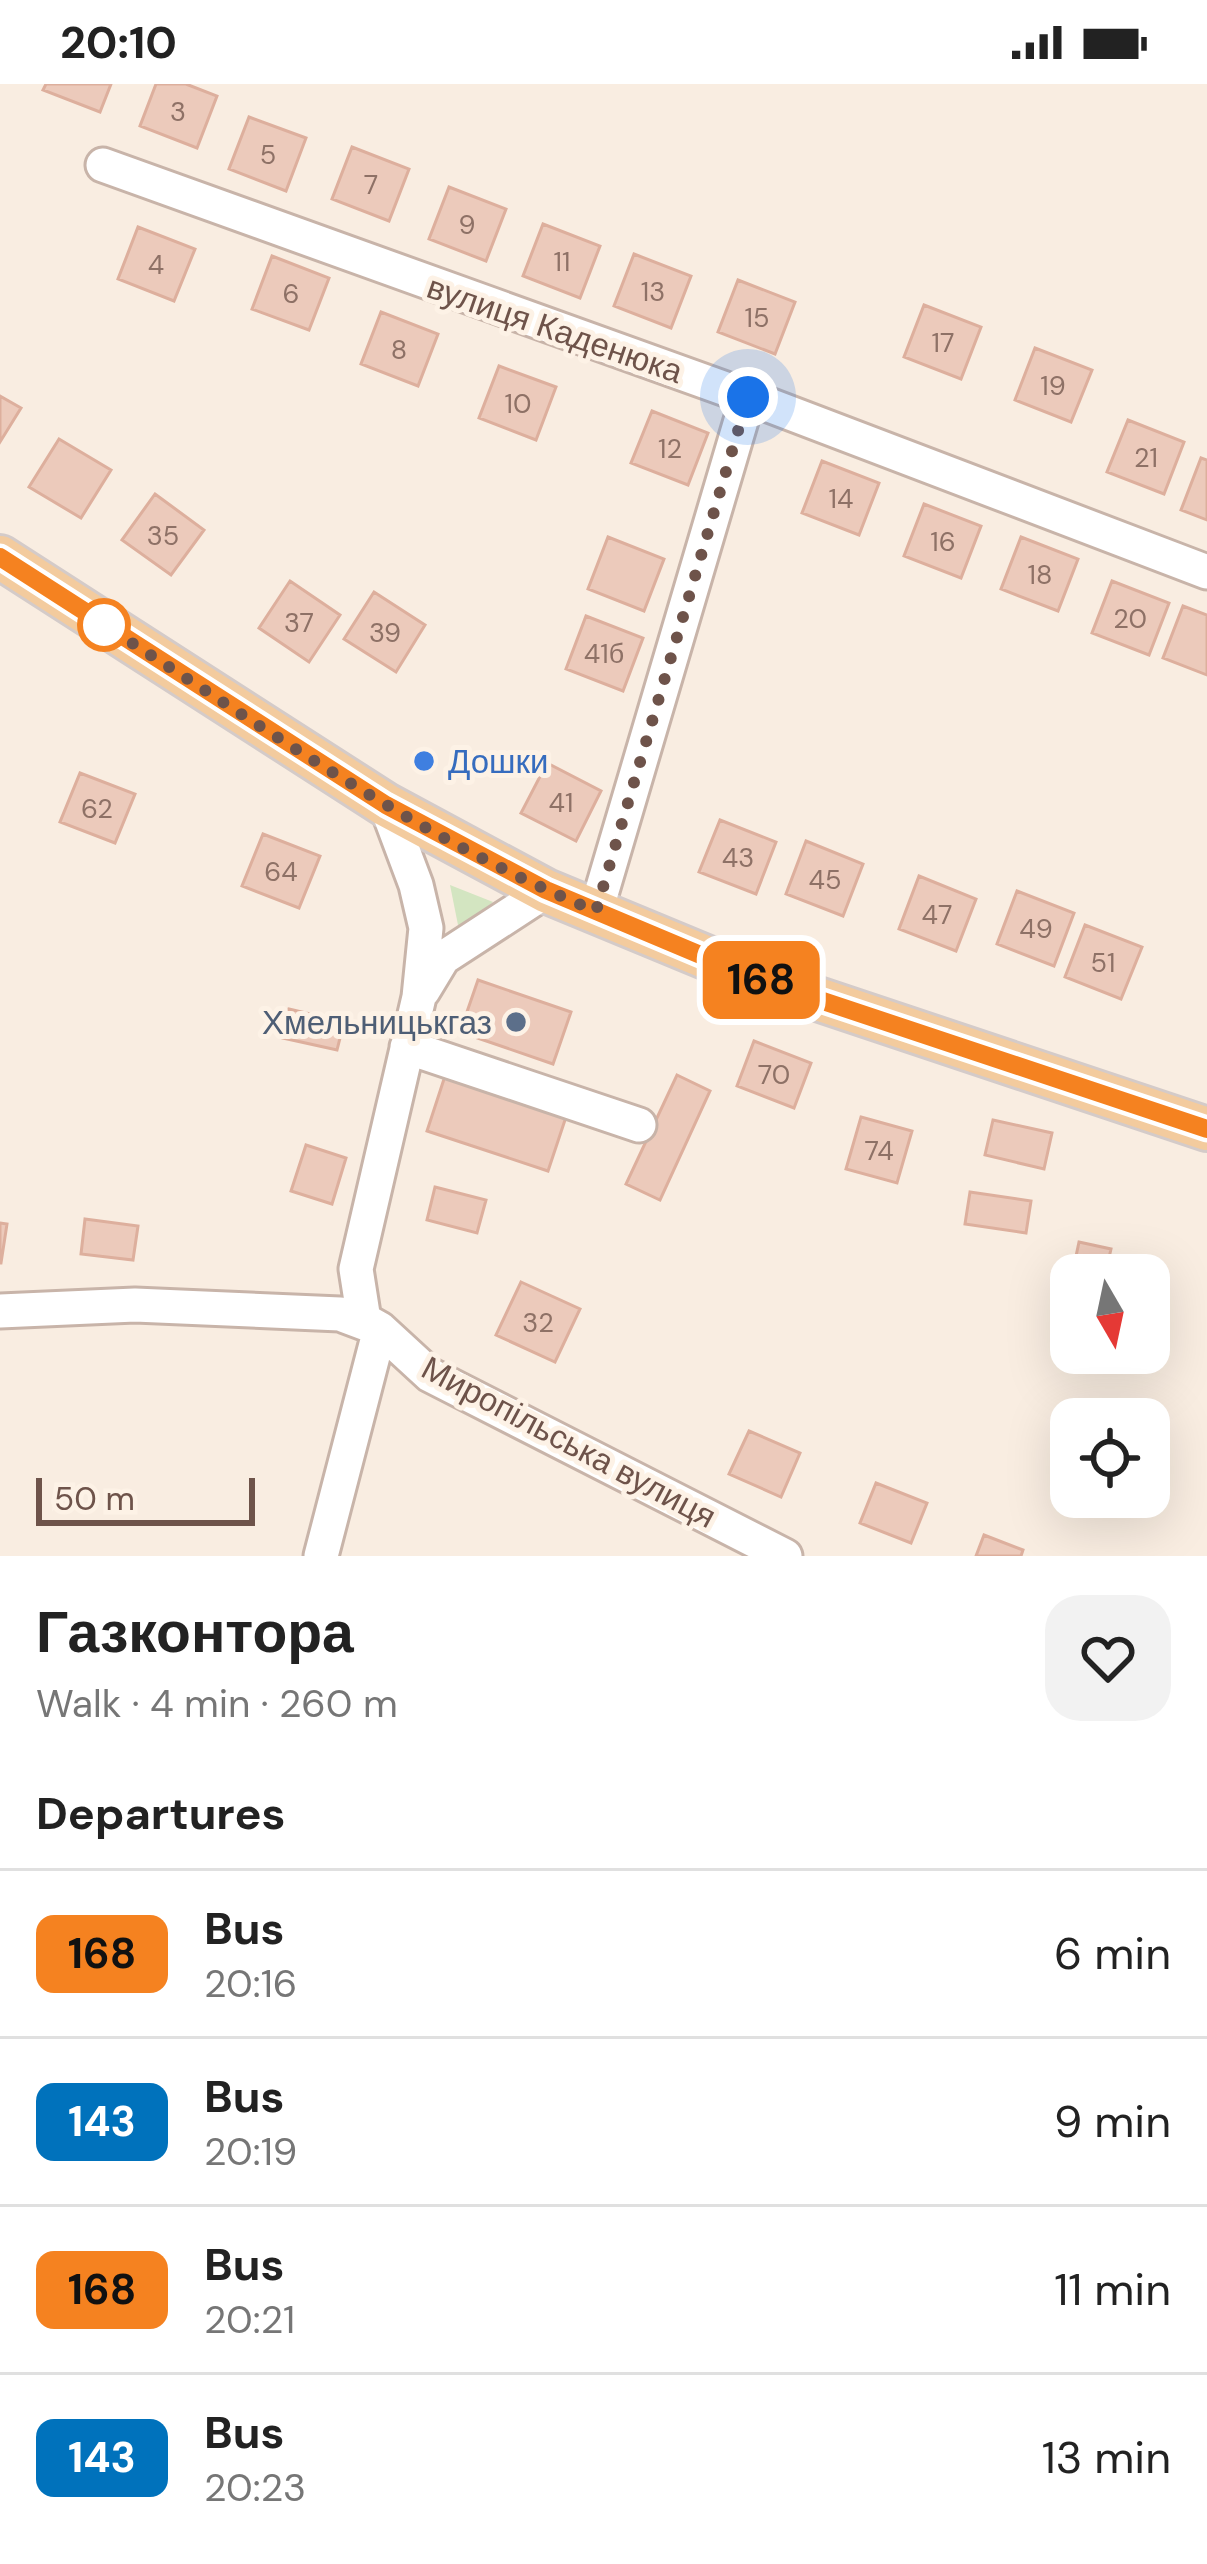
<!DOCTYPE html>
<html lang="en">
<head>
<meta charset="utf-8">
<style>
  :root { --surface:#fff; --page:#f2f2f2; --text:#222; --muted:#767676; --line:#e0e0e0 }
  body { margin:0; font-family:"DM Sans",sans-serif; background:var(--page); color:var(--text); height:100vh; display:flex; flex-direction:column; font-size:45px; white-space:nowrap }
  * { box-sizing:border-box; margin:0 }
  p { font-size:39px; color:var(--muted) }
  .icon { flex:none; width:66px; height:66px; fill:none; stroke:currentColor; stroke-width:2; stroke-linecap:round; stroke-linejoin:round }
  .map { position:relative; height:1472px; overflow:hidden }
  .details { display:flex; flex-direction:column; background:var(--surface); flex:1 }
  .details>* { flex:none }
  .badge { padding:0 24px; border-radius:18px; font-size:42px; line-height:78px }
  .needle { width:78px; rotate:171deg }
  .tools { position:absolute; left:1050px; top:1170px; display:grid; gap:24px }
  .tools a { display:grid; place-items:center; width:120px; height:120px; border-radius:24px; background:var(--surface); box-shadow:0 12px 48px #0002; font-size:60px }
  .scale { position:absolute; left:36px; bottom:30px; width:219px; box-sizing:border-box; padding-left:12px; border:6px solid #6e534a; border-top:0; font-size:33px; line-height:42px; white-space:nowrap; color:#6e534a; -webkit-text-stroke:9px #fdf2e6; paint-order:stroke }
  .you { position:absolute; width:60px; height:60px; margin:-30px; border:9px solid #fff; border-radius:50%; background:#1a73e8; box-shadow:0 0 0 18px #1a73e833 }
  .map>.badge { position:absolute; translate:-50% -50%; box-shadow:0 0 0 6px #fff }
  h2 { padding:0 36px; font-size:45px; line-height:108px }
  .round { display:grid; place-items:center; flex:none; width:126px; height:126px; border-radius:36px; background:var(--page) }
  .head { display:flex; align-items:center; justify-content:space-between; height:204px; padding:0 36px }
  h1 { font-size:57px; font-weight:700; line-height:90px }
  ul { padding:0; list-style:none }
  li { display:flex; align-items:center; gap:36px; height:168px; padding:0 36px; border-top:3px solid var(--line) }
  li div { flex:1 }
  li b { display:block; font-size:45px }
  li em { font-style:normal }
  li .badge { min-width:132px; font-weight:700; text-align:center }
  .status { display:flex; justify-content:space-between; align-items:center; height:84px; padding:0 60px; background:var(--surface); direction:ltr }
  .status svg { height:33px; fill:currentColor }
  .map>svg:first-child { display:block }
  .green { fill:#d3e5c1 }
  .building { fill:#eccabb; stroke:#ddaf9d; stroke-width:3 }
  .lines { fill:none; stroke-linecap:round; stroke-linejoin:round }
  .minor-casing { stroke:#c8b4a9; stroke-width:39 }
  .major-casing { stroke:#d4cbc9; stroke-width:48 }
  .minor { stroke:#fff; stroke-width:33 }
  .major { stroke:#f3cb9e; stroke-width:42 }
  .line-casing { stroke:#fff; stroke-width:27 }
  .line { stroke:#f58220; stroke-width:18 }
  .walk { stroke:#6e534a; stroke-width:12; stroke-dasharray:0 21.6 }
  .stop-dot { fill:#fff; stroke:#f58220; stroke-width:6 }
  .shop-dot { fill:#3f7fe0; stroke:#fdf2e6; stroke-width:4.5 }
  .service-dot { fill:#5c6f8a; stroke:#fdf2e6; stroke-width:4.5 }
  .labels { text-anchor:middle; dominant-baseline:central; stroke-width:10; stroke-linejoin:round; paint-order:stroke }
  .number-label { font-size:27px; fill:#8e7166 }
  .street-label { font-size:33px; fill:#6e534a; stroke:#fdf2e6 }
  .shop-label { font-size:33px; fill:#366cbe; stroke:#fdf2e6; text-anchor:start }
  .service-label { font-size:33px; fill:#4e5e75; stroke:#fdf2e6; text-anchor:end }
</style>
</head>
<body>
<div class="status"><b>20:10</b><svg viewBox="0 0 49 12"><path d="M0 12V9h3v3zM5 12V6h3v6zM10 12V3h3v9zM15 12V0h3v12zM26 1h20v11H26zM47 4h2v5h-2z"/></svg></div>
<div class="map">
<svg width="1207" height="1472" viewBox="0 0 1207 1472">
  <rect width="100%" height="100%" fill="#f9ede1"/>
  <!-- green -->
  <path class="green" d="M 450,801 L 493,818 L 467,840 L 458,841 Z"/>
  <!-- building -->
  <path class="building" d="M 46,0 L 111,0 L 100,28 L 43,6 Z
    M 156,0 L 186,0 L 217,12 L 197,64 L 140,42 Z
    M 249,33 L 306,54 L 286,107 L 229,85 Z
    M 352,63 L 409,85 L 389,137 L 332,115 Z
    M 449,103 L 506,125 L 486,177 L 429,155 Z
    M 543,140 L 600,162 L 580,214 L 523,192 Z
    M 138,143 L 195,165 L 174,217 L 118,195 Z
    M 634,170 L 691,192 L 671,244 L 614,222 Z
    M 272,172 L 329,194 L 309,246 L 252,225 Z
    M 738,196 L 795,218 L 775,270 L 718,248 Z
    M 924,221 L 981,243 L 961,295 L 904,273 Z
    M 381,228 L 438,250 L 418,302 L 361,280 Z
    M 1035,264 L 1092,286 L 1071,338 L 1015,316 Z
    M 499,282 L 556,303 L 536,356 L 479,334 Z
    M 0,312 L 21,324 L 0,358 Z
    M 652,327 L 708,349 L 688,401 L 631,379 Z
    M 1128,336 L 1184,358 L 1164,410 L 1107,388 Z
    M 59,355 L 111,386 L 81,434 L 29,403 Z
    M 1201,374 L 1207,376 L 1207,436 L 1181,426 Z
    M 822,377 L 879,399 L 859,451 L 802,429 Z
    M 155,410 L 204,446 L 171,491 L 122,456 Z
    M 924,420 L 981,442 L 961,494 L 904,472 Z
    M 608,453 L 664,475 L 644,527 L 588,505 Z
    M 1021,453 L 1078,475 L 1058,527 L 1001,505 Z
    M 290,497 L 340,531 L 309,578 L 259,544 Z
    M 1112,497 L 1169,519 L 1149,571 L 1092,549 Z
    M 374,508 L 425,541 L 396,588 L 344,555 Z
    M 1183,522 L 1207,531 L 1207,591 L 1163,574 Z
    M 586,532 L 643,554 L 623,607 L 566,585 Z
    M 547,679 L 601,707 L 576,757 L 521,729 Z
    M 80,689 L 135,710 L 115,759 L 60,738 Z
    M 720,736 L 776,758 L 756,810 L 699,788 Z
    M 263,750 L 320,772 L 299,824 L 242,802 Z
    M 806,757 L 863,780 L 843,832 L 786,810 Z
    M 919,792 L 976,815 L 956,867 L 899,845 Z
    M 1017,807 L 1074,829 L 1054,882 L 997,860 Z
    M 1085,841 L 1142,863 L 1121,915 L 1065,893 Z
    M 478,896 L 571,928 L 553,980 L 460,948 Z
    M 289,925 L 344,938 L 337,966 L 283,954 Z
    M 754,957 L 811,979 L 794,1024 L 737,1002 Z
    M 446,989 L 567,1030 L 548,1087 L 427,1047 Z
    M 677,991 L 710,1007 L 660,1116 L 626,1100 Z
    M 861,1033 L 912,1047 L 897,1099 L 846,1085 Z
    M 993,1036 L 1052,1049 L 1044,1085 L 985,1071 Z
    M 306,1061 L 346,1074 L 332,1120 L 291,1107 Z
    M 435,1103 L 486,1116 L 477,1149 L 427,1136 Z
    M 970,1108 L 1031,1117 L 1026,1149 L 965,1140 Z
    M 85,1135 L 138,1142 L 133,1176 L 81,1170 Z
    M 0,1139 L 7,1140 L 1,1179 L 0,1179 Z
    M 1079,1158 L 1111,1165 L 1105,1191 L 1072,1191 Z
    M 521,1198 L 580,1225 L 555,1278 L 496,1251 Z
    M 749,1347 L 800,1369 L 781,1413 L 729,1390 Z
    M 876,1399 L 927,1419 L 911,1459 L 860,1439 Z
    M 984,1451 L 1023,1466 L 1021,1472 L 976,1472 Z"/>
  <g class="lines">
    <!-- minor casing -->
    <g class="minor-casing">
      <path id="minor" d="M 103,81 L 748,313 L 1207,488
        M 596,827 L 748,313
        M 423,907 L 443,874 L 546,807
        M 407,963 L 639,1041
        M 0,1227 L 135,1221 L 340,1230 L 380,1245 L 430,1291 L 785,1472
        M 380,1245 L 364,1236 L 356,1185 L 419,913 L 426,844 L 416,801 L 386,721
        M 321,1472 L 380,1245"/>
    </g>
    <!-- major casing -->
    <g class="major-casing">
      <path id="major" d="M 0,473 L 386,721 L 546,807 L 761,896 L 1207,1045"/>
    </g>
    <!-- minor -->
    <use href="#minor" class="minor"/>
    <!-- major -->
    <use href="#major" class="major"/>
  </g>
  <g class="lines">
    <!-- line casing -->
    <g class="line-casing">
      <path id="line" d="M 0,473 L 386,721 L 546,806 L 760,896 L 1207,1045"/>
    </g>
    <!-- line -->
    <use href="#line" class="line"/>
    <!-- walk -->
    <path class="walk" d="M 104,541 L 91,533 C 255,636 416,754 596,827 L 748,313"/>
  </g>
  <!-- markers -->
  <circle class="stop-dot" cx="104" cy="541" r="24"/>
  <circle class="shop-dot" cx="424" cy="677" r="12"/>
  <circle class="service-dot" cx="516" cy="938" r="12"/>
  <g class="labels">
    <!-- number labels -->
    <g class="number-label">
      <text x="178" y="27">3</text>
      <text x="268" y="70">5</text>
      <text x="371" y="100">7</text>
      <text x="467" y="140">9</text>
      <text x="562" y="177">11</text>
      <text x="156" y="180">4</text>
      <text x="653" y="207">13</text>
      <text x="291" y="209">6</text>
      <text x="757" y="233">15</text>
      <text x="943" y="258">17</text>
      <text x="399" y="265">8</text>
      <text x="1053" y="301">19</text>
      <text x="518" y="319">10</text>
      <text x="670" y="364">12</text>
      <text x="1146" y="373">21</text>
      <text x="841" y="414">14</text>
      <text x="163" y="451">35</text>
      <text x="943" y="457">16</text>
      <text x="1040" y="490">18</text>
      <text x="1130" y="534">20</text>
      <text x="299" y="538">37</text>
      <text x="385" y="548">39</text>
      <text x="604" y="569">41б</text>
      <text x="561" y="718">41</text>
      <text x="97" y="724">62</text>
      <text x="738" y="773">43</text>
      <text x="281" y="787">64</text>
      <text x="825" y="795">45</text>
      <text x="937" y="830">47</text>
      <text x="1036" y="844">49</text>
      <text x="1103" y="878">51</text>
      <text x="774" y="990">70</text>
      <text x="879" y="1066">74</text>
      <text x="538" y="1238">32</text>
    </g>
    <!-- street labels -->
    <g class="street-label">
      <text transform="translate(555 245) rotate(19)">вулиця Каденюка</text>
      <text transform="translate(569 1358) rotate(28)">Миропільська вулиця</text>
    </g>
    <!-- shop labels -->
    <g class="shop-label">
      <text x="448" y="677">Дошки</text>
    </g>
    <!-- service labels -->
    <g class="service-label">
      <text x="492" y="938">Хмельницькгаз</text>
    </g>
  </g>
</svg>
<div class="tools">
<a><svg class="needle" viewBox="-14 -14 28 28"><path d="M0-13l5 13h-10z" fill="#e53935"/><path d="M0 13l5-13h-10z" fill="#767676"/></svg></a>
<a><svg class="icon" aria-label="locate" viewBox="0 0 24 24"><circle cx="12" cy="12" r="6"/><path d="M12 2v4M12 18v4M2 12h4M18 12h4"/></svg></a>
</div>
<div class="scale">50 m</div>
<div class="you" style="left:748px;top:313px"></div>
<b class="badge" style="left:761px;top:896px;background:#f58220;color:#111">168</b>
</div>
<section class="details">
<div class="head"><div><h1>Газконтора</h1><p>Walk · 4 min · 260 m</p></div><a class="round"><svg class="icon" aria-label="heart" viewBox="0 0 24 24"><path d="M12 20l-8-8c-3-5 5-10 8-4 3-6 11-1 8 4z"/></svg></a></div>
<h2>Departures</h2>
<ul>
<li><span class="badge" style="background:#f58220;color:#111">168</span><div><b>Bus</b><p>20:16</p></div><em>6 min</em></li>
<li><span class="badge" style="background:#0072bc;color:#fff">143</span><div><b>Bus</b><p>20:19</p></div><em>9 min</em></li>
<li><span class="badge" style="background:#f58220;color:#111">168</span><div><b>Bus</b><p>20:21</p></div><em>11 min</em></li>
<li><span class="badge" style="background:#0072bc;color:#fff">143</span><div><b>Bus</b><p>20:23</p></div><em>13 min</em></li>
</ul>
</section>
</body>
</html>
